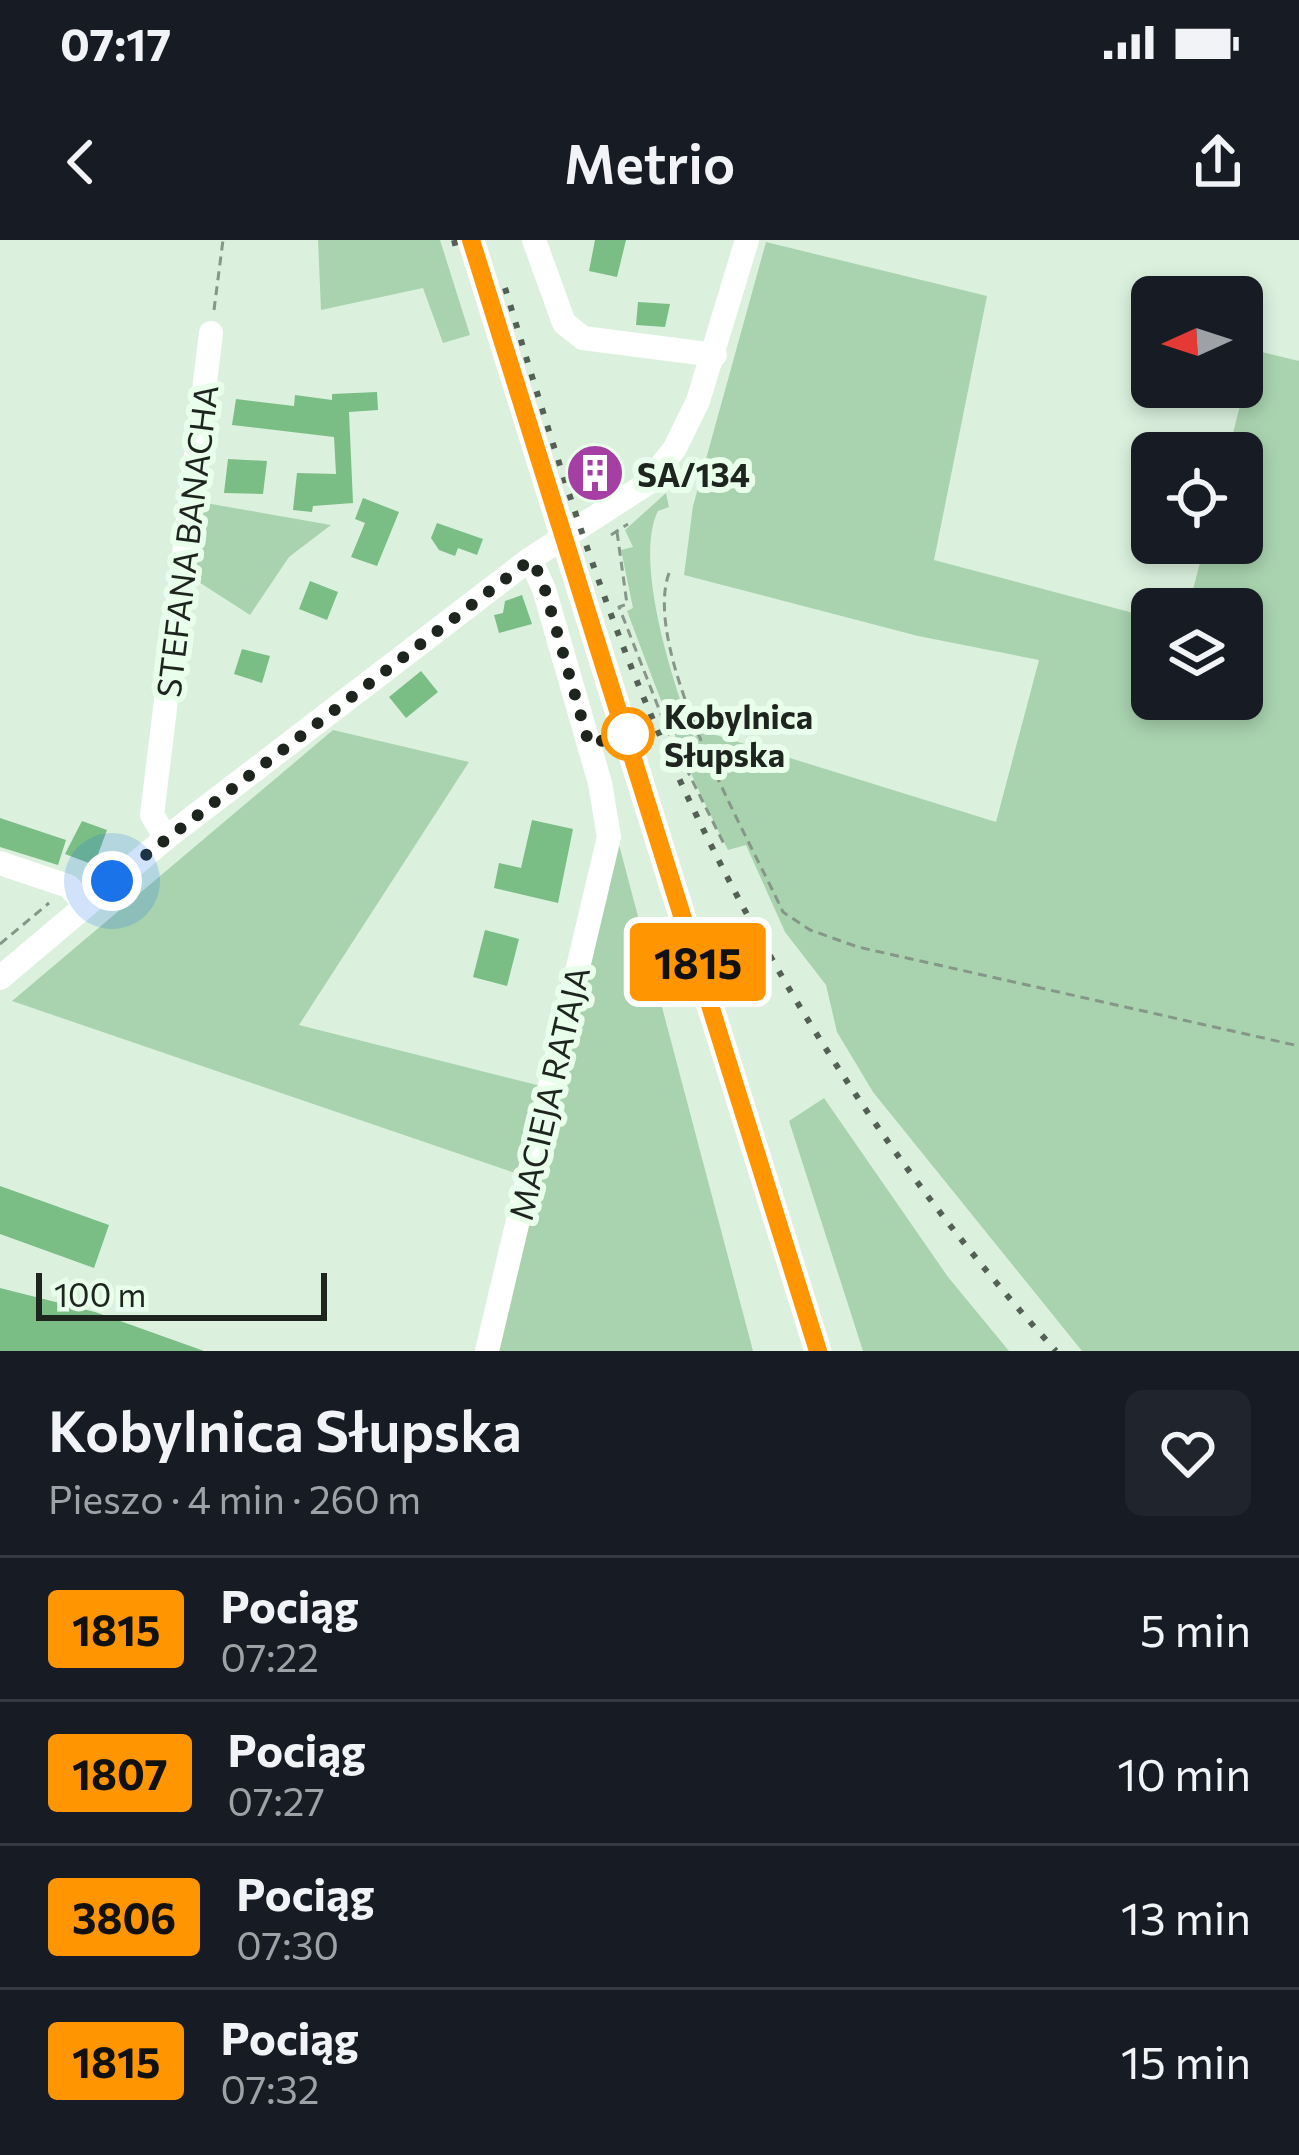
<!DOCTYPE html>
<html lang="pl">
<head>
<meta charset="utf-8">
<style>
  :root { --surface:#171b24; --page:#20242c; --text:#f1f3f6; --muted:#9ea1a6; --line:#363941 }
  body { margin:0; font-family:Commissioner,sans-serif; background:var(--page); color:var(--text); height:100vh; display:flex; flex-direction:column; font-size:45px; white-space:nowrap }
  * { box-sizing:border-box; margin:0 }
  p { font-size:39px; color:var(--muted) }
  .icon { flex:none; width:66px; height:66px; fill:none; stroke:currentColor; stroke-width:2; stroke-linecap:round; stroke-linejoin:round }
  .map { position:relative; height:1111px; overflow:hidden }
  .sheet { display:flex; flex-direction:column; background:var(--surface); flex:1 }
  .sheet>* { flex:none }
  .badge { padding:0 24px; border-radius:9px; font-size:42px; line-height:78px }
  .needle { width:78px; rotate:267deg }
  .fabs { position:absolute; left:1131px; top:36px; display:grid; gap:24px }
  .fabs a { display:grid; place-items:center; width:132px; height:132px; border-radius:18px; background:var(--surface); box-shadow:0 6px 18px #0003; font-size:60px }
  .scale { position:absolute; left:36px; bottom:30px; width:291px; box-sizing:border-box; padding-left:12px; border:6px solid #1d251e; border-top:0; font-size:33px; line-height:42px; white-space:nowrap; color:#1d251e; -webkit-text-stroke:9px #e9feeb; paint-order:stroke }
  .you { position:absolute; width:60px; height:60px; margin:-30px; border:9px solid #fff; border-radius:50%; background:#1a73e8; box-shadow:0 0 0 18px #1a73e833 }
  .map>.badge { position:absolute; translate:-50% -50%; box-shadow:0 0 0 6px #fff }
  .round { display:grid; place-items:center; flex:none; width:126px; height:126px; border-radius:18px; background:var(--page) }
  .head { display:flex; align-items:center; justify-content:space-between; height:204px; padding:0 48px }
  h1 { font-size:57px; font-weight:600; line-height:90px }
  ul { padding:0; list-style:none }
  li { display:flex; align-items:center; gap:36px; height:144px; padding:0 48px; border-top:3px solid var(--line) }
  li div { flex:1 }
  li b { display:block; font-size:45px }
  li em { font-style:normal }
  li .badge { min-width:132px; font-weight:700; text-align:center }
  .status { display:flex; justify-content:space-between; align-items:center; height:84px; padding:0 60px; background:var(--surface); direction:ltr }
  .status svg { height:33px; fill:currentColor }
  header { display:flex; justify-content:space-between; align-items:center; height:156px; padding:0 48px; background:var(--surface); font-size:54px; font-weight:600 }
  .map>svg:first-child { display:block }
  .green { fill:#a9d3af }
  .building { fill:#7abd85 }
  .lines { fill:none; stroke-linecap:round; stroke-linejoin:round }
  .path { stroke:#869688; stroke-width:3; stroke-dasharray:9 6; stroke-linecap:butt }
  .minor { stroke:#fff; stroke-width:24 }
  .rail { stroke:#546056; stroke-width:6; stroke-dasharray:6 12; stroke-linecap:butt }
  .line-casing { stroke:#fff; stroke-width:27 }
  .line { stroke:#ff9500; stroke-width:18 }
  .walk { stroke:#1d251e; stroke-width:12; stroke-dasharray:0 21.6 }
  .stop-dot { fill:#fff; stroke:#ff9500; stroke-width:6 }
  .labels { text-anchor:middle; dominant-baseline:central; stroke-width:12; stroke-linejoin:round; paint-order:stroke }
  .poi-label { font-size:33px; font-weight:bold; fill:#1d251e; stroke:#e9feeb; text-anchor:start }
  .street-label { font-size:33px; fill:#1d251e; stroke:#e9feeb }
  .stop-label { font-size:33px; font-weight:bold; fill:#1d251e; stroke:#e9feeb; text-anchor:start }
</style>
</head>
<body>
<div class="status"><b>07:17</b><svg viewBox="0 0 49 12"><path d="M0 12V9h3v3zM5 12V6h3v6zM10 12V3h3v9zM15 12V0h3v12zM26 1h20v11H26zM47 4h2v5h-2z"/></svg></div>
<header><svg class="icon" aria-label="back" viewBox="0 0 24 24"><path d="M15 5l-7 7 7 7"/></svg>Metrio<svg class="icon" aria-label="share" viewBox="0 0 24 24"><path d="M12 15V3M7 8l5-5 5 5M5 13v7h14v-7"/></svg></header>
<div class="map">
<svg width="1299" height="1111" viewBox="0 0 1299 1111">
  <rect width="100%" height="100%" fill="#dbf1de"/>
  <!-- green -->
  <path class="green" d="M 318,0 L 440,0 L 470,95 L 443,103 L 423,48 L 321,70 Z
    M 766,2 L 987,56 L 934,320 L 1152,378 L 1152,459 L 1242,459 L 1242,369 L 1188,369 L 1205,303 L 1242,303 L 1242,213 L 1228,213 L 1254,110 L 1299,121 L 1299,1111 L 1082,1111 L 873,852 L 837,792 L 826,745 L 785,692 L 746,605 L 728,610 C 686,530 658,453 627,371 L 633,368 L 621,310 L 633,307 L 625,290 L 666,253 L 669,267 L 658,271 C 633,321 674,447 694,497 L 703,491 L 996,582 L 1039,420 L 918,396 L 684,335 L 693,266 Z
    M 200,262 L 331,285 L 289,317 L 250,375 L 191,337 Z
    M 333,490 L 469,522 L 299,785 L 541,846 L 521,935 L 12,761 Z
    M 617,597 L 753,1111 L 497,1111 Z
    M 824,858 L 948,1037 L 1009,1111 L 863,1111 L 789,881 Z"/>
  <!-- building -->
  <path class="building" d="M 595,0 L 626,0 L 617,37 L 589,31 Z
    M 638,62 L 670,64 L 665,87 L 636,85 Z
    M 377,152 L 378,170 L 349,172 L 353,263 L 313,266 L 312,272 L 293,270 L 297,233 L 336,234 L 334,197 L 232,185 L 236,159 L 294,166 L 295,155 L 332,160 L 332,154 Z
    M 228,219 L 267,221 L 263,254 L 224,253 Z
    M 363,258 L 399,272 L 377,326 L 351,317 L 365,283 L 355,279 Z
    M 437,283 L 483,299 L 477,315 L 458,308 L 455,316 L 439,310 L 431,298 Z
    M 310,341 L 338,352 L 327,380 L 299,369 Z
    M 522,355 L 532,384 L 499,393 L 494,375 L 503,373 L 505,361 Z
    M 242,409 L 270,416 L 262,443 L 234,434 Z
    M 421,431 L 438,452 L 406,478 L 389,457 Z
    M 0,578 L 66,600 L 58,625 L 0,607 Z
    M 532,580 L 573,589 L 558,663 L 494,648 L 499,623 L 521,628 Z
    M 82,581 L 107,590 L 94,625 L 65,614 Z
    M 485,690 L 519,699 L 507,746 L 473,737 Z
    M 0,946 L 109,985 L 94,1028 L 0,994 Z
    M 0,1048 L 95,1072 L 204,1111 L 0,1111 Z"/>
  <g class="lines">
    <!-- path -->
    <path class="path" d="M 214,70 L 223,0
      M 617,292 L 627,364 L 619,367 L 668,492 L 725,606
      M 611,295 L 628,284
      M 669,333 C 641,412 748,596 783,672 L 810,690 L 858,707 L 1299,806
      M 0,704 L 49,663"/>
    <!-- minor -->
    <path class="minor" d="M 534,0 L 564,83 L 583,98 L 715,115
      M 166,598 L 152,575 L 211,93
      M 0,623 L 68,646 L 85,663
      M 0,738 L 166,598 L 530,319 L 648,243 L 675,208 L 698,161 L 747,0
      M 487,1111 L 609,597 L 600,543 L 544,349 L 530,319"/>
    <!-- rail -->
    <path class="rail" d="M 454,0 L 456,8
      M 476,0 L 499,73
      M 505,48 C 543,172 580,297 628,419 C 728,672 872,909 1056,1111
      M 582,343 L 818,1111"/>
  </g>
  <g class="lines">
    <!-- line casing -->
    <g class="line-casing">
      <path id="line" d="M 471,0 L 818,1111"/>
    </g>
    <!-- line -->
    <use href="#line" class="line"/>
    <!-- walk -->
    <path class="walk" d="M 112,641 L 530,320 L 541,336 L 589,504 L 628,494"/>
  </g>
  <!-- icons -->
  <defs>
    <g id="building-disc" transform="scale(3)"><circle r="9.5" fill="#a53fa3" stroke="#e9feeb"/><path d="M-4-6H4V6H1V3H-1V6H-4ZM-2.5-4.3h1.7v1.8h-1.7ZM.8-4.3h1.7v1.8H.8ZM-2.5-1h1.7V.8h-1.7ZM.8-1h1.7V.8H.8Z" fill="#fff"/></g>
  </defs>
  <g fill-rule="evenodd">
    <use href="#building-disc" x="595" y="233"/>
  </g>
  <!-- markers -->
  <circle class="stop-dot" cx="628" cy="494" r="24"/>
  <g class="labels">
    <!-- poi labels -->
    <g class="poi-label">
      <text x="637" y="233">SA/134</text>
    </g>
    <!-- street labels -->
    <g class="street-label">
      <text transform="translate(186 301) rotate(-83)">STEFANA BANACHA</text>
      <text transform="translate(548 853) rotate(-77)">MACIEJA RATAJA</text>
    </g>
    <!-- stop labels -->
    <g class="stop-label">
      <text x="664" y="475">Kobylnica<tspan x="664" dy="38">Słupska</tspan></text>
    </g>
  </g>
</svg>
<div class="fabs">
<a><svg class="needle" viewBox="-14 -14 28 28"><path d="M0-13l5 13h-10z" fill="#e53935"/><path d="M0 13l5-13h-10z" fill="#9ea1a6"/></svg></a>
<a><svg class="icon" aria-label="locate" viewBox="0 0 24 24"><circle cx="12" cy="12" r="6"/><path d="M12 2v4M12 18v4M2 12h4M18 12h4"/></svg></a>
<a><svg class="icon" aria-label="layers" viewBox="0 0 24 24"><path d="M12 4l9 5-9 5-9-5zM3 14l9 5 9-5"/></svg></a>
</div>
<div class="scale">100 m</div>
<div class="you" style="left:112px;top:641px"></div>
<b class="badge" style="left:698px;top:722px;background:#ff9500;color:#111">1815</b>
</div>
<section class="sheet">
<div class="head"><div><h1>Kobylnica Słupska</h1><p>Pieszo · 4 min · 260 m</p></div><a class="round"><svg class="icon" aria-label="heart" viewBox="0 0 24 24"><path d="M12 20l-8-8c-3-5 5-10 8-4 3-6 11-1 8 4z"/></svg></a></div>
<ul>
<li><span class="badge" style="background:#ff9500;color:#111">1815</span><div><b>Pociąg</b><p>07:22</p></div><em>5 min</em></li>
<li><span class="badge" style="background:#ff9500;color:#111">1807</span><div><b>Pociąg</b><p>07:27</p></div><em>10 min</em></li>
<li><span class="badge" style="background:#ff9500;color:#111">3806</span><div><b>Pociąg</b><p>07:30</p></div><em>13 min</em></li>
<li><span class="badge" style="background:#ff9500;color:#111">1815</span><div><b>Pociąg</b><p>07:32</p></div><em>15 min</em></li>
</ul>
</section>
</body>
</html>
